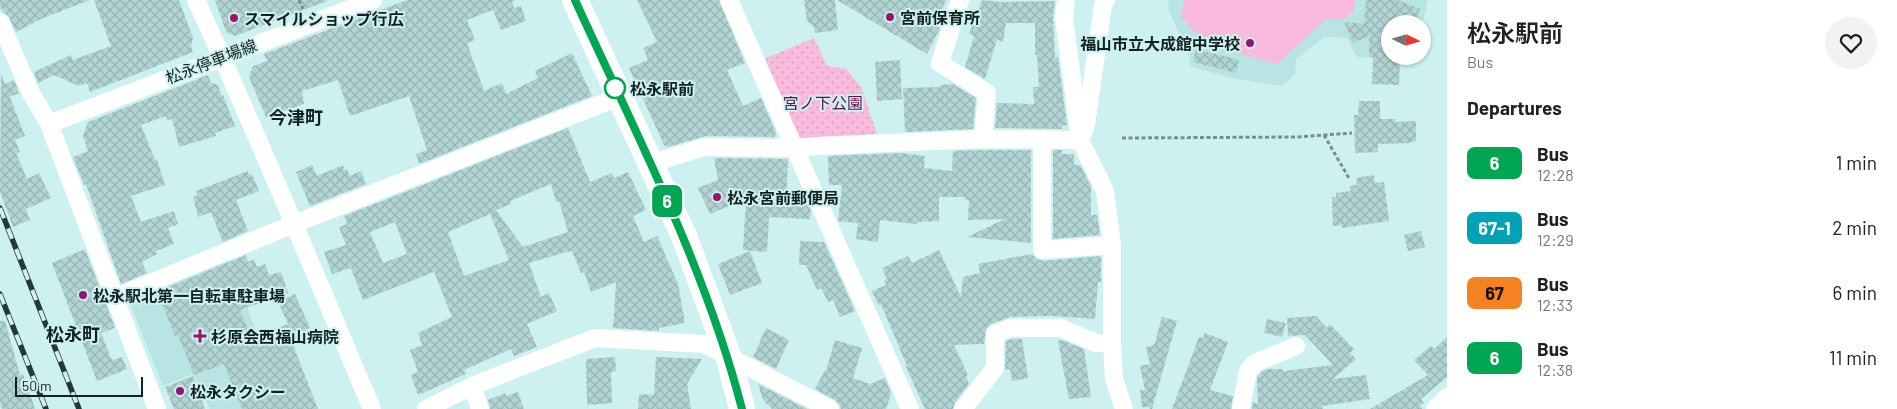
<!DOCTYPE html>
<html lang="en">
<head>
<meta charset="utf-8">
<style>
  :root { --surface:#fff; --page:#f2f2f2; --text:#202124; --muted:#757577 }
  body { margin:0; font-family:Barlow,"Noto Sans JP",sans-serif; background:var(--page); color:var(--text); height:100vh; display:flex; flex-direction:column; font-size:19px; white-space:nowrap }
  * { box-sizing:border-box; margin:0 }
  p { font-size:16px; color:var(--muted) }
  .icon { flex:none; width:28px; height:28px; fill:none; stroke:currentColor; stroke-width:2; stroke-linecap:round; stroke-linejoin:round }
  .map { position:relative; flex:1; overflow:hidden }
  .details { display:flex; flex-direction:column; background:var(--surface); width:450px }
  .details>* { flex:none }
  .badge { padding:0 10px; border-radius:8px; font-size:18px; line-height:32px }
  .needle { width:32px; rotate:95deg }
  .fabs { position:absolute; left:1381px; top:15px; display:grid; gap:10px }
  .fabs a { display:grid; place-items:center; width:50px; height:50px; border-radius:50%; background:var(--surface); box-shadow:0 1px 4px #0004; font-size:25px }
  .scale { position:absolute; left:15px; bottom:12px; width:128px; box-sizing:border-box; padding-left:5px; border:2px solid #142121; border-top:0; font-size:14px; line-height:18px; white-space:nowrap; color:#142121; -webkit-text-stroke:4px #cdf0f0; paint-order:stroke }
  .map>.badge { position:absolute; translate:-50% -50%; box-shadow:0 0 0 2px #fff }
  h2 { padding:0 20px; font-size:19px; line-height:45px }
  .round { display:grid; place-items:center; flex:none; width:52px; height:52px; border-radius:26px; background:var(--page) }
  .head { display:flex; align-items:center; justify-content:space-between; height:85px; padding:0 20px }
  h1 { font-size:24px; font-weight:600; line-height:38px }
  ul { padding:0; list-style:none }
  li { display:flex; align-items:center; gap:15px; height:65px; padding:0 20px }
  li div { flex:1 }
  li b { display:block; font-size:19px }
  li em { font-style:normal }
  li .badge { min-width:55px; font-weight:700; text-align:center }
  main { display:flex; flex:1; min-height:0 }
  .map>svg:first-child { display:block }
  .built { fill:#b8e4e4 }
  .park { fill:url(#park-dots) }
  .garden { fill:#f9bbdd }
  .building { fill:url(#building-cross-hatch); fill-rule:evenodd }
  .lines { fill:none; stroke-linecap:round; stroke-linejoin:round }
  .path { stroke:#758e8e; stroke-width:3; stroke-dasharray:4 2.5; stroke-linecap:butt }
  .minor { stroke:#fff; stroke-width:18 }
  .highway { stroke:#fff; stroke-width:26 }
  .rail-casing { stroke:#273737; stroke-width:5.5 }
  .rail { stroke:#cdf0f0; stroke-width:4; stroke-dasharray:11; stroke-linecap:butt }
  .line-casing { stroke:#fff; stroke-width:11 }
  .line { stroke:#00a651; stroke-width:8 }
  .poi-dot { fill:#95146d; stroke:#cdf0f0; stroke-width:2 }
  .stop-dot { fill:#fff; stroke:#00a651; stroke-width:2.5 }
  .labels { text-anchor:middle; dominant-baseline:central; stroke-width:4; stroke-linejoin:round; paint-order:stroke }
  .poi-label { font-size:16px; font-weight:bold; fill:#142121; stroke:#cdf0f0; text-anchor:start }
  .street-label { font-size:16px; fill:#142121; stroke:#cdf0f0 }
  .stop-label { font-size:16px; font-weight:bold; fill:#142121; stroke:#cdf0f0; text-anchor:start }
  .park-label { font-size:16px; fill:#66114a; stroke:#cdf0f0 }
  .neighbourhood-label { font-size:18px; font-weight:bold; fill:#142121; stroke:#cdf0f0 }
</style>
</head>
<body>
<main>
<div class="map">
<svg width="1447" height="409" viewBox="0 0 1447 409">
  <defs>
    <pattern id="park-dots" width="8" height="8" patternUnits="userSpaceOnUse" patternTransform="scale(1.25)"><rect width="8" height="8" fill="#f9bbdd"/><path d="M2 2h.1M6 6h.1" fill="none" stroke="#d5a0bd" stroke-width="1.8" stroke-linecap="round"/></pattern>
    <pattern id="building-cross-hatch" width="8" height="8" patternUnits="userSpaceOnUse" patternTransform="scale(1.25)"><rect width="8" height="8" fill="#b1d3d3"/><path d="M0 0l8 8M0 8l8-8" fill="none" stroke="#97b5b5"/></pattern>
  </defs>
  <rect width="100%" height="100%" fill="#cdf0f0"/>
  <!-- built -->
  <path class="built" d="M 1168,0 L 1428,0 L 1422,24 L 1390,24 L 1390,56 L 1414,56 L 1413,61 L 1357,57 L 1347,38 L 1324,37 L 1296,59 L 1295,74 L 1282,86 L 1237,79 L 1191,67 L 1188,48 L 1181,37 L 1169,12 Z
    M 229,257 L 284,409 L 210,409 L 193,374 L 163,386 L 128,298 Z"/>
  <!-- park -->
  <path class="park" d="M 814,38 L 827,66 L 846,69 L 861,87 L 877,134 L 799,138 L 764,59 Z"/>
  <!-- garden -->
  <path class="garden" d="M 1184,0 L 1355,0 L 1354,11 L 1343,20 L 1326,19 L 1277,64 L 1208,45 L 1181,17 Z"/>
  <!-- building -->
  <path class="building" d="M 0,0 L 90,0 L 43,18 L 16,32 L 9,17 L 3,12 L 0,6 Z
    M 94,0 L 179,0 L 193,38 L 191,46 L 193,52 L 90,92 L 87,83 L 79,86 L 54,75 L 38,83 L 34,72 L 71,55 L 73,60 L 111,46 Z
    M 215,0 L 326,0 L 327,1 L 235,36 L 226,32 Z
    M 407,0 L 515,0 L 512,2 L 514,8 L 521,6 L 526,21 L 501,30 L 493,10 L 467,20 L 475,40 L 467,43 L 484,91 L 502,83 L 506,94 L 538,78 L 535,71 L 572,53 L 592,96 L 419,164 L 416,154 L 427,150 L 409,96 L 350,116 L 338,80 L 302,91 L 304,104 L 266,117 L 249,77 L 253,66 L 267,61 L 264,54 Z
    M 637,0 L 719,0 L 745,63 L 727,70 L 743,106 L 761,98 L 776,133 L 774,137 L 706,136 L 668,147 L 664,145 L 629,68 L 648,60 L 643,48 L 657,42 Z
    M 804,0 L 835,0 L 838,30 L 815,33 L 814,27 L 807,21 Z
    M 837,0 L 947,0 L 933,24 L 940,28 L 927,54 Z
    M 982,0 L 1000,2 L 1055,1 L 1053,17 L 1055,58 L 1058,57 L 1067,125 L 1062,126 L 1062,129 L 995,128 L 997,103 L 1034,104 L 1033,87 L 1039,87 L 1037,55 L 1035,55 L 1035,23 L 1006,23 L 1003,42 L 997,39 L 985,79 L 965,67 L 974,36 L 969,34 Z
    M 1366,0 L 1398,0 L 1420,9 L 1414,24 L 1390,24 L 1390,56 L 1400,56 L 1399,85 L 1372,84 L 1373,57 L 1369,57 L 1369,36 L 1353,43 L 1344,22 L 1364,24 Z
    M 1196,49 L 1239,60 L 1236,73 L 1193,62 Z
    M 900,60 L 902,99 L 877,101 L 875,62 Z
    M 1,74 L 5,84 L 14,80 L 19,93 L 10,97 L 25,136 L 15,140 L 20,152 L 16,153 L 27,179 L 39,173 L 51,198 L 26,209 L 30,220 L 13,227 L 0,192 Z
    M 208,75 L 211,83 L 218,85 L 221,95 L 223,95 L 235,126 L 215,133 L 216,136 L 179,147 L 172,119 L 167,120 L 166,116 L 141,125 L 155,160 L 157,159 L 165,185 L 131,196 L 141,222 L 174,211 L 178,224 L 168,228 L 174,244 L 156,251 L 157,254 L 142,262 L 147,273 L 121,284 L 86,184 L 84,185 L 73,157 L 88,151 L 83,136 L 88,122 Z
    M 953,84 L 976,98 L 973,129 L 905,132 L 903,88 L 940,87 L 940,85 Z
    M 1359,101 L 1380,101 L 1380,119 L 1395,119 L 1395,122 L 1416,121 L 1416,141 L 1411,142 L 1411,143 L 1378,144 L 1378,152 L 1355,153 L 1354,115 L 1358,115 Z
    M 568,128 L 590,182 L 612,173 L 614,178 L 628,172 L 646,210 L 633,216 L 644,242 L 657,236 L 678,284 L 685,323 L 659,328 L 659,331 L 613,328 L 616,282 L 591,292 L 584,272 L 581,273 L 572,251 L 566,252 L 529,263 L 541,297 L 549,293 L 557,311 L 527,324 L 537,347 L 514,356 L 511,349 L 464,370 L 466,374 L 418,395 L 411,375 L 418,372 L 410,350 L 422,345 L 418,333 L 452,317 L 434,272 L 363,300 L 351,268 L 332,274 L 324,252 L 346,245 L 339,227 L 347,224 L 344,216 ZM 551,184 L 556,202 L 559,201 L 568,232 L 523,247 L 496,210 L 511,204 L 510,201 ZM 490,214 L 509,260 L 464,276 L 448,232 ZM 395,222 L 407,254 L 383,263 L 370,232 Z
    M 983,150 L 1031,150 L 1031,243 L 967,237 L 1005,219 L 968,220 L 969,200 L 965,200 L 965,197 L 939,197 L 939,221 L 917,222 L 917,224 L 880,220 L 878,242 L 856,239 L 858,223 L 838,221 L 842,185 L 829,185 L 828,156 L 900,153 L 925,156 L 924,168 L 952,171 L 953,151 Z
    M 1053,150 L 1062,150 L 1062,154 L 1074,154 L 1074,165 L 1080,165 L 1091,186 L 1091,215 L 1097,215 L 1100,235 L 1053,239 Z
    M 714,158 L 788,159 L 786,202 L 807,203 L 811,211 L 810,219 L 769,217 L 767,252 L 743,250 L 746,199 L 710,214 L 698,188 L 718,180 Z
    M 312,165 L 317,176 L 343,165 L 344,170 L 347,169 L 350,176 L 361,171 L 366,184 L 310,206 L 296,172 Z
    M 248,171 L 249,175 L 252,174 L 259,191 L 236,200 L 248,231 L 223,242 L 211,212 L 198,217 L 193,197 L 198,195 L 196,191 Z
    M 1374,175 L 1375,183 L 1384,182 L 1389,221 L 1342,228 L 1342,225 L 1333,226 L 1332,197 L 1336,197 L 1336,193 L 1351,191 L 1350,186 L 1357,185 L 1356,178 Z
    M 1421,231 L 1425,247 L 1408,251 L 1404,235 Z
    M 800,241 L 824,242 L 855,311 L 840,317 L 833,300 L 828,302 L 821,288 L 817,290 L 806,265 L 799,265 Z
    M 85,249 L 115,328 L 101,333 L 112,360 L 122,357 L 127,369 L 97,381 L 52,263 Z
    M 939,250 L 961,297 L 963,277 L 980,273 L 978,264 L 1032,254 L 1037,259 L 1043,261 L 1101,256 L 1101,282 L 1098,282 L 1095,319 L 1052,316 L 1010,317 L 991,324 L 986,329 L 984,344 L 954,345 L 968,375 L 966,376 L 969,384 L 955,402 L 953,409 L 925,409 L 906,367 L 907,366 L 881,304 L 879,306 L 872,291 L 886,285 L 884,281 L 887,279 L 882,268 L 908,256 L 912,263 Z
    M 750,251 L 762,283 L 730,295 L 718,264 Z
    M 246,255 L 248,262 L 254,259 L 257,267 L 265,264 L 269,275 L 281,272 L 288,293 L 240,310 L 251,338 L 288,324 L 278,302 L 295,294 L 310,328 L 290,337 L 318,409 L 242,409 L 224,364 L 194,375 L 178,335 L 175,336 L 157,292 Z
    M 1316,316 L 1327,328 L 1330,324 L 1354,349 L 1350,353 L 1356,359 L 1333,379 L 1366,375 L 1370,399 L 1322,406 L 1323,409 L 1252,409 L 1253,402 L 1258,404 L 1257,378 L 1261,372 L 1267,369 L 1283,369 L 1283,371 L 1333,365 L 1305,335 L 1288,336 L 1287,318 Z
    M 1162,317 L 1177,321 L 1152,409 L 1150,409 L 1149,407 L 1142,407 L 1140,390 L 1145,390 L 1140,366 L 1150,364 L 1146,347 L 1154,345 Z
    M 1267,319 L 1286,323 L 1282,337 L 1264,333 Z
    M 0,321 L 5,321 L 20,375 L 23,374 L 35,409 L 2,409 L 0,401 Z
    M 766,328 L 789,340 L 776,369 L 753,357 Z
    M 1205,333 L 1228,342 L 1210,390 L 1233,396 L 1231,409 L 1172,409 L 1199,337 L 1203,338 Z
    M 1447,337 L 1447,377 L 1421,399 L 1424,403 L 1420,405 L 1422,409 L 1370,409 L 1428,375 L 1414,360 L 1431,346 L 1434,349 Z
    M 1012,339 L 1022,339 L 1028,378 L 1012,381 L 1010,369 L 1005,370 L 1006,341 Z
    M 835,340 L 862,348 L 853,378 L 870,384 L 885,378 L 891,393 L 886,409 L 841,409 L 839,404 L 835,400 L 815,389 L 825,370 L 826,371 Z
    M 1062,340 L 1084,349 L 1091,397 L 1069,399 L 1058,341 Z
    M 615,357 L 616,371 L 611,372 L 612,403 L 587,405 L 586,359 Z
    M 656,357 L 702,359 L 687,384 L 691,409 L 638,409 L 639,394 L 654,395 Z
    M 193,376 L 205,409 L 174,409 L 165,387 Z
    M 758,384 L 807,409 L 772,409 L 763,400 Z
    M 518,392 L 524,409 L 490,409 L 488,400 L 505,393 L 506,396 Z"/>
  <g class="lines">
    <!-- path -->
    <path class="path" d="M 299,0 L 303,9
      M 1324,135 L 1350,180
      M 1122,138 L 1297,137 L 1352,133"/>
    <!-- minor -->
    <path class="minor" d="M 196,0 C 258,135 314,272 372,409
      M 729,0 L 910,409
      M 960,0 L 940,63 L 987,93 L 983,139
      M 1066,0 L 1064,18 L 1080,140 L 1105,191 L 1112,245 L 1112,342 L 1114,379 L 1124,409
      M 0,22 L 31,93 L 49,124 L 157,409
      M 49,124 L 373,0
      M 1082,135 L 1086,125 L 1103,5 L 1106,0
      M 1042,139 L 1042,250 L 1112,245
      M 650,164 L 704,147 L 796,148 L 817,146 L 983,139 L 1080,140
      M 116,297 L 294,224 L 619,97
      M 472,386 L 480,409
      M 426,409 L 472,386 L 595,338 L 704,344 L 830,409
      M 963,409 L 995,368 L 995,334 L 1010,328 L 1061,328 L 1096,343 L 1112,342
      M 1241,409 L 1248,371 L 1255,363 L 1296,346
      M 1435,409 L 1447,397"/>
    <!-- highway -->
    <path class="highway" d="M 575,0 L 684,236 L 728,355 L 742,409"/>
    <!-- rail casing -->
    <g class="rail-casing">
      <path id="rail" d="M 0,208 L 79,409
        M 0,294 L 46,409"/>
    </g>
    <!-- rail -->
    <use href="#rail" class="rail"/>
  </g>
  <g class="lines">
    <!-- line casing -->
    <g class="line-casing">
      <path id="line" d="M 575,0 C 636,134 705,266 742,409"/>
    </g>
    <!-- line -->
    <use href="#line" class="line"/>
  </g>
  <!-- markers -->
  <g class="poi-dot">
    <circle cx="890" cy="17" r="5"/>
    <circle cx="234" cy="18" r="5"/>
    <circle cx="1250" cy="43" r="5"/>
    <circle cx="717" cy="197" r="5"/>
    <circle cx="83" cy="295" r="5"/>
    <path d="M197.5 328.5h5v5h5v5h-5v5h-5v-5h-5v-5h5z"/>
    <circle cx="180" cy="391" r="5"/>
  </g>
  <circle class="stop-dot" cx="615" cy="88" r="10"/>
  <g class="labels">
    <!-- poi labels -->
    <g class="poi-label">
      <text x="900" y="17">宮前保育所</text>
      <text x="244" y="18">スマイルショップ行広</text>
      <text x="1240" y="43" text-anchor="end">福山市立大成館中学校</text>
      <text x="727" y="197">松永宮前郵便局</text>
      <text x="93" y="295">松永駅北第一自転車駐車場</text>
      <text x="211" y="336">杉原会西福山病院</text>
      <text x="190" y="391">松永タクシー</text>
    </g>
    <!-- street labels -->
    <g class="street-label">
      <text transform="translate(211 61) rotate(-21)">松永停車場線</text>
    </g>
    <!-- stop labels -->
    <g class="stop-label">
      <text x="630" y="88">松永駅前</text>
    </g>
    <!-- park labels -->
    <g class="park-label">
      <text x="823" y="102">宮ノ下公園</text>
    </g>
    <!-- neighbourhood labels -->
    <g class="neighbourhood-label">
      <text x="296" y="117">今津町</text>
      <text x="73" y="334">松永町</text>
    </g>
  </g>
</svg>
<div class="fabs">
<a><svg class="needle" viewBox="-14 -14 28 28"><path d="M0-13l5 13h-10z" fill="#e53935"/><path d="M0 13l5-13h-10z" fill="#757577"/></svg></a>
</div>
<div class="scale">50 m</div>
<b class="badge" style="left:667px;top:201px;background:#00a651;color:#fff">6</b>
</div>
<section class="details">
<div class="head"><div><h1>松永駅前</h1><p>Bus</p></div><a class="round"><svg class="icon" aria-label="heart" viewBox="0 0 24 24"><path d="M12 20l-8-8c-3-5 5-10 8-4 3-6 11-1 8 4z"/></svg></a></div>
<h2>Departures</h2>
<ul>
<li><span class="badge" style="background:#00a651;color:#fff">6</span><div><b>Bus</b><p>12:28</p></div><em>1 min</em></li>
<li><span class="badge" style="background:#00a3b4;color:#fff">67-1</span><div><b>Bus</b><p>12:29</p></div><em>2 min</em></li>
<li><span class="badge" style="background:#f58220;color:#111">67</span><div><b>Bus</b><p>12:33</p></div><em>6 min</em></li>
<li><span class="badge" style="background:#00a651;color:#fff">6</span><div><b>Bus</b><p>12:38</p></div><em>11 min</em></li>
</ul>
</section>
</main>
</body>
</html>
